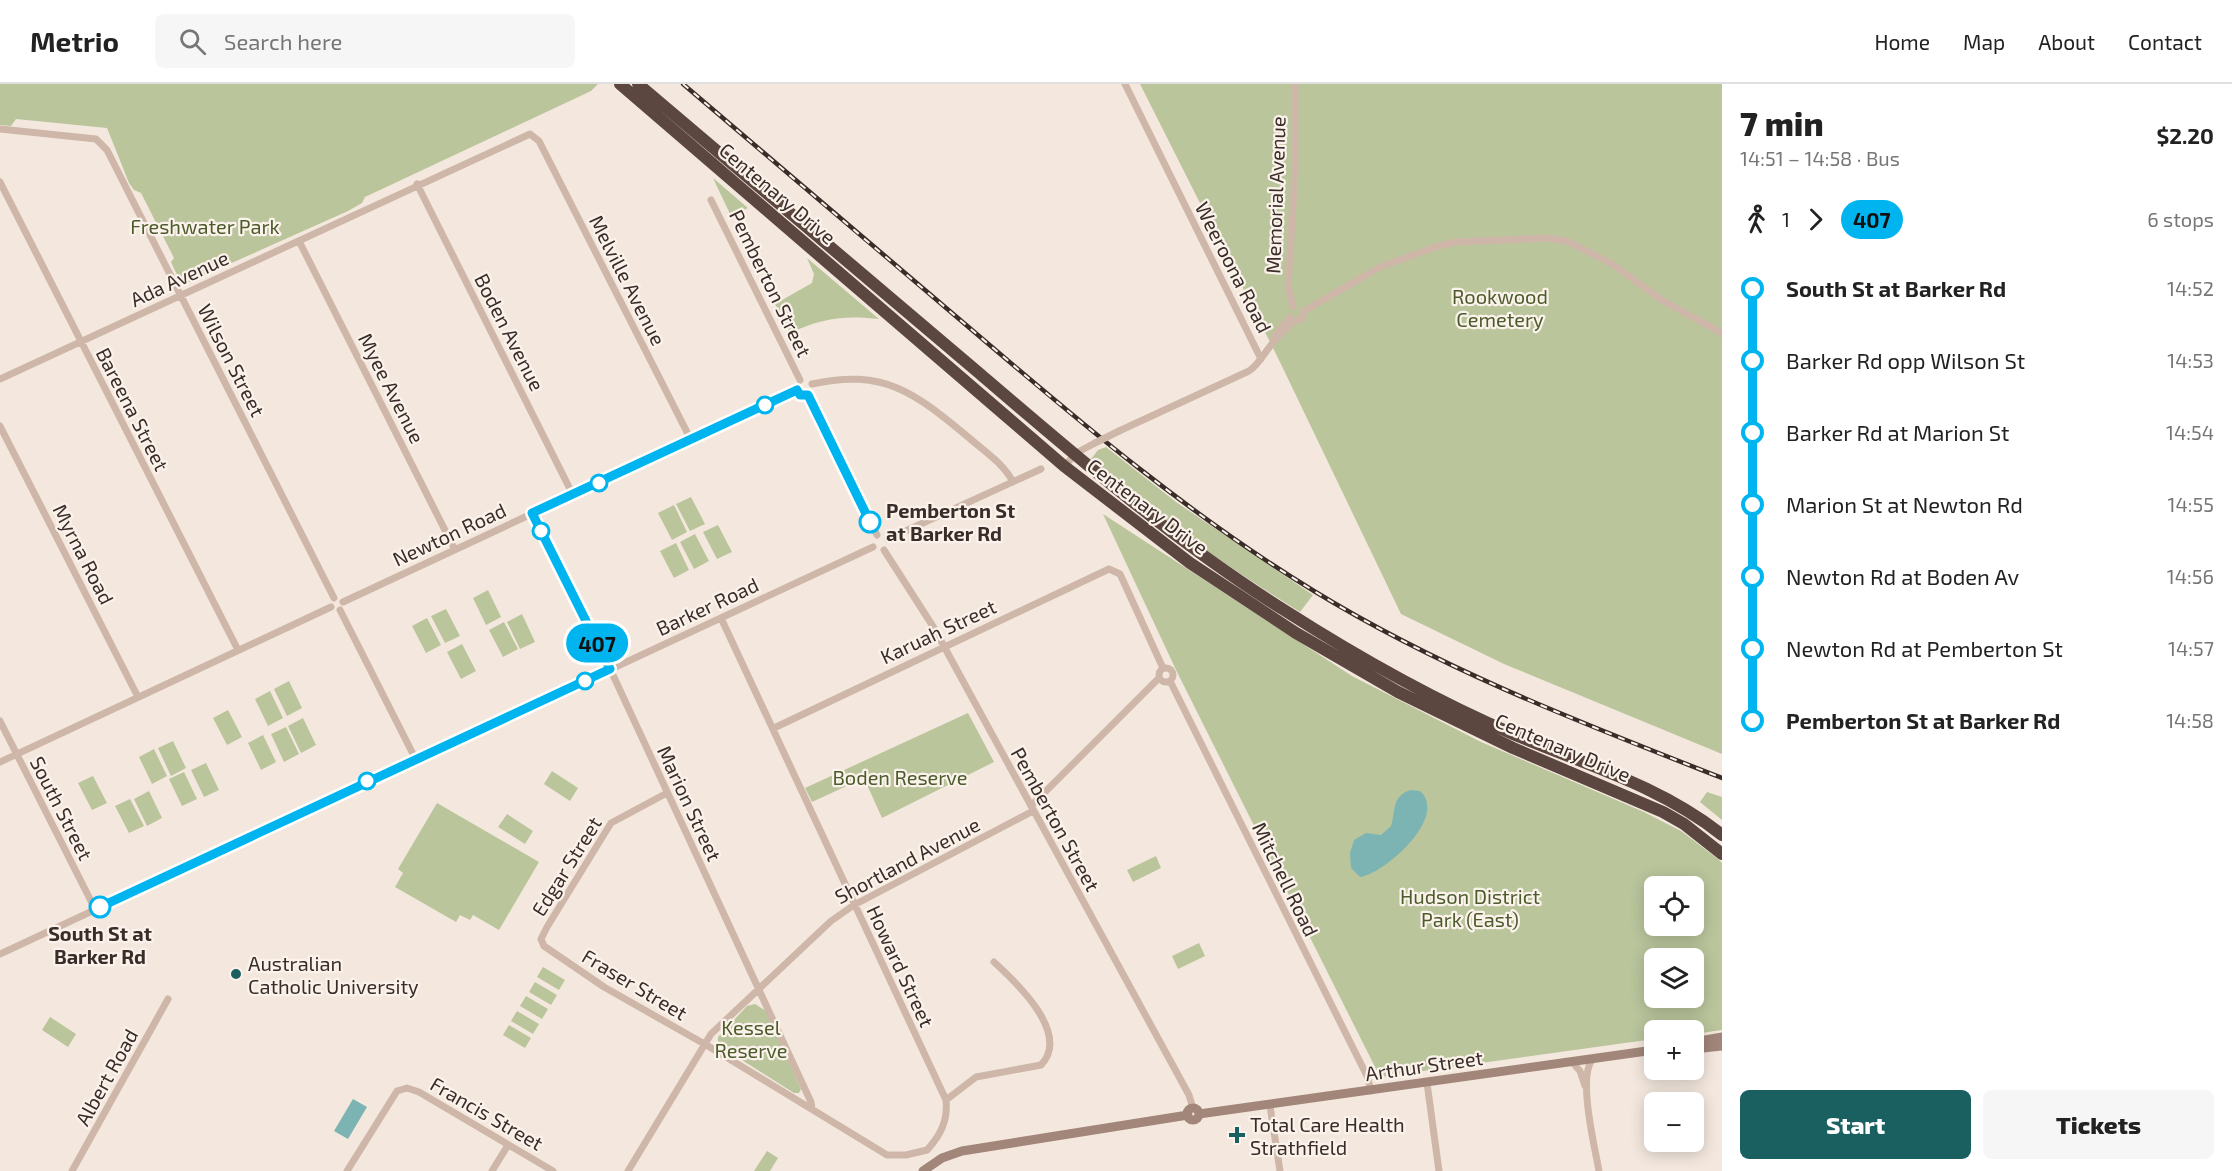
<!DOCTYPE html>
<html lang="en">
<head>
<meta charset="utf-8">
<style>
  :root { --surface:#fff; --page:#f6f6f6; --text:#222; --muted:#767676; --line:#e0e0e0; --accent:#1b6060 }
  body { margin:0; font-family:"Exo 2",sans-serif; background:var(--page); color:var(--text); height:100vh; display:flex; flex-direction:column; font-size:22px; white-space:nowrap }
  * { box-sizing:border-box; margin:0 }
  p { font-size:20px; color:var(--muted) }
  .icon { flex:none; width:33px; height:33px; fill:none; stroke:currentColor; stroke-width:2; stroke-linecap:round; stroke-linejoin:round }
  .map { position:relative; flex:1; overflow:hidden }
  .details { display:flex; flex-direction:column; background:var(--surface); width:510px }
  .details>* { flex:none }
  .badge { padding:0 12px; border-radius:20px; font-size:21px; line-height:39px }
  .tools { position:absolute; left:1644px; top:792px; display:grid; gap:12px }
  .tools a { display:grid; place-items:center; width:60px; height:60px; border-radius:9px; background:var(--surface); box-shadow:0 3px 15px #0003; font-size:30px }
  .map>.badge { position:absolute; translate:-50% -50%; box-shadow:0 0 0 3px #fff }
  .legs { display:flex; align-items:center; gap:9px; height:66px; padding:0 18px; font-size:20px }
  .legs p { margin-inline-start:auto }
  .overview { display:flex; align-items:center; justify-content:space-between; height:102px; padding:0 18px }
  h1 { font-size:33px; font-weight:800; line-height:45px }
  .action { display:flex; gap:12px; margin-top:auto; padding:12px 18px }
  .action a { flex:1; height:69px; border-radius:9px; background:var(--accent); color:#fff; font-size:24px; font-weight:800; line-height:69px; text-align:center }
  .action a+a { background:var(--page); color:var(--text) }
  ul { padding:0 18px; list-style:none }
  li { display:flex; align-items:center; gap:21px; height:72px; font-size:22px }
  li i { display:grid; place-items:center; width:9px; height:100%; margin:0 8px; background:currentColor }
  li i::after { content:''; width:15px; height:15px; margin:-8px; border:4px solid; border-radius:50%; background:var(--surface) }
  li p { margin-inline-start:auto }
  li:first-child i { background:linear-gradient(#0000 50%,currentColor 0) }
  li:last-child i { background:linear-gradient(currentColor 50%,#0000 0) }
  header { display:flex; align-items:center; gap:36px; box-sizing:border-box; height:84px; padding:0 30px; background:var(--surface); border-bottom:2px solid var(--line) }
  header strong { font-size:28px }
  nav { display:flex; gap:33px; margin-inline-start:auto; font-size:21px }
  .search { width:420px; height:54px; background:var(--page); display:flex; align-items:center; gap:15px; box-sizing:border-box; padding:0 21px; border-radius:9px; color:var(--muted); font-size:22px }
  main { display:flex; flex:1; min-height:0 }
  .map>svg:first-child { display:block }
  .green { fill:#bac59c; fill-rule:evenodd }
  .water { fill:#7bb4b3 }
  .lines { fill:none; stroke-linecap:round; stroke-linejoin:round }
  .street { stroke:#ceb7a9; stroke-width:7 }
  .secondary { stroke:#a2867a; stroke-width:9 }
  .highway { stroke:#5c4740; stroke-width:12 }
  .rail-casing { stroke:#3a2d29; stroke-width:4.5 }
  .rail { stroke:#fbf3eb; stroke-width:2; stroke-dasharray:7; stroke-linecap:butt }
  .street-bridge { stroke:#ceb7a9; stroke-width:7 }
  .line-1-casing { stroke:#fff; stroke-width:14 }
  .line-1 { stroke:#00b5ef; stroke-width:9 }
  .stop-1-dot { fill:#fff; stroke:#00b5ef; stroke-width:3 }
  .poi-dot { fill:#1b6060; stroke:#fbf3eb; stroke-width:2 }
  .labels { text-anchor:middle; dominant-baseline:central; stroke-width:4.5; stroke-linejoin:round; paint-order:stroke }
  .street-label { font-size:20px; fill:#3a2d29; stroke:#fbf3eb }
  .park-label { font-size:20px; fill:#4c5b2b; stroke:#fbf3eb }
  .stop-label { font-size:20px; font-weight:bold; fill:#3a2d29; stroke:#fbf3eb; text-anchor:start }
  .poi-label { font-size:20px; fill:#3a2d29; stroke:#fbf3eb; text-anchor:start }
</style>
</head>
<body>
<header>
<strong>Metrio</strong>
<div class="search"><svg class="icon" aria-label="search" viewBox="0 0 24 24"><circle cx="10" cy="10" r="6"/><path d="M15 15l6 6"/></svg>Search here</div>
<nav><a>Home</a><a>Map</a><a>About</a><a>Contact</a></nav>
</header>
<main>
<div class="map">
<svg width="1722" height="1087" viewBox="0 0 1722 1087">
  <rect width="100%" height="100%" fill="#f4e8de"/>
  <!-- green -->
  <path class="green" d="M 0,0 L 598,0 L 591,7 L 365,113 L 362,119 L 348,127 L 187,199 C 178,195 175,187 171,178 L 174,174 L 141,109 L 134,106 L 129,99 L 107,44 L 16,35 L 11,42 L 0,41 Z
    M 1140,0 L 1722,0 L 1722,670 L 1504,580 L 1401,530 L 1278,274 Z
    M 713,94 L 748,124 L 731,132 Z
    M 807,174 L 879,235 C 844,231 822,234 790,249 L 775,220 L 812,199 L 814,190 Z
    M 1106,363 L 1176,418 L 1313,511 L 1300,528 C 1227,482 1155,434 1091,375 L 1098,366 Z
    M 691,413 L 705,440 L 690,447 L 676,420 Z
    M 674,421 L 687,448 L 672,456 L 658,429 Z
    M 1103,430 L 1352,592 L 1481,658 L 1644,728 L 1681,747 L 1718,775 L 1722,779 L 1722,946 L 1694,950 L 1694,946 L 1654,946 L 1654,955 L 1380,993 L 1177,588 ZM 1654,802 L 1694,802 L 1694,842 L 1654,842 ZM 1654,874 L 1694,874 L 1694,914 L 1654,914 Z
    M 718,441 L 732,468 L 717,475 L 703,448 Z
    M 695,450 L 709,477 L 694,485 L 680,458 Z
    M 676,459 L 689,486 L 674,494 L 660,467 Z
    M 488,506 L 501,533 L 486,541 L 473,514 Z
    M 446,525 L 460,552 L 445,559 L 431,532 Z
    M 522,530 L 535,558 L 520,565 L 507,538 Z
    M 427,534 L 441,561 L 426,569 L 412,542 Z
    M 504,538 L 518,565 L 503,573 L 489,546 Z
    M 462,560 L 476,587 L 461,595 L 447,568 Z
    M 289,597 L 302,624 L 287,632 L 274,605 Z
    M 270,607 L 283,634 L 268,642 L 255,615 Z
    M 228,626 L 242,653 L 227,661 L 213,634 Z
    M 968,629 L 994,678 L 882,734 L 864,694 L 812,718 L 805,704 Z
    M 303,634 L 316,661 L 301,669 L 288,642 Z
    M 286,643 L 299,670 L 284,678 L 271,650 Z
    M 263,651 L 276,678 L 261,686 L 248,659 Z
    M 173,657 L 186,684 L 171,692 L 158,664 Z
    M 154,665 L 167,692 L 152,700 L 139,673 Z
    M 206,679 L 219,706 L 204,713 L 191,686 Z
    M 552,687 L 578,704 L 570,717 L 544,700 Z
    M 184,688 L 197,715 L 182,722 L 169,695 Z
    M 93,692 L 107,719 L 92,726 L 78,699 Z
    M 149,707 L 162,734 L 147,742 L 134,715 Z
    M 1707,708 L 1722,713 L 1722,736 L 1700,718 Z
    M 130,715 L 144,742 L 129,749 L 115,722 Z
    M 437,719 L 539,778 L 499,846 L 473,831 L 470,836 L 460,831 L 456,838 L 395,803 L 403,789 L 398,785 Z
    M 507,730 L 533,747 L 525,760 L 498,743 Z
    M 1156,772 L 1161,784 L 1133,798 L 1127,786 Z
    M 1199,859 L 1205,872 L 1178,885 L 1172,872 Z
    M 543,883 L 565,896 L 559,906 L 537,893 Z
    M 535,898 L 557,911 L 551,921 L 529,908 Z
    M 526,912 L 548,925 L 542,935 L 520,922 Z
    M 755,920 L 766,927 L 801,1005 L 799,1009 L 794,1009 L 718,961 L 718,953 L 747,922 Z
    M 517,927 L 539,940 L 533,950 L 511,937 Z
    M 50,933 L 76,950 L 68,963 L 42,946 Z
    M 509,941 L 531,954 L 525,964 L 503,951 Z
    M 767,1067 L 778,1074 L 770,1087 L 754,1087 Z"/>
  <!-- water -->
  <path class="water" d="M 1410,706 L 1420,707 C 1449,733 1384,790 1360,793 L 1351,784 L 1350,769 L 1354,756 L 1366,749 L 1381,751 L 1391,742 C 1396,727 1391,713 1410,706 Z
    M 353,1015 L 367,1023 L 348,1055 L 334,1047 Z"/>
  <g class="lines">
    <!-- street -->
    <path class="street" d="M 1125,0 L 1261,275
      M 0,45 L 96,55 L 107,66 L 334,514
      M 0,98 L 238,566
      M 417,100 L 573,411
      M 711,116 L 800,296
      M 299,157 L 455,466
      M 1293,223 L 1288,203 L 1295,86 L 1295,0
      M 1304,227 L 1380,183 L 1438,162 L 1456,158 L 1546,154 L 1567,157 L 1612,180 L 1665,218 L 1722,249
      M 1294,237 L 1302,235 L 1304,227
      M 1273,258 L 1275,251 L 1290,233
      M 0,295 L 530,50 L 539,57 L 691,356
      M 812,300 C 884,284 915,309 968,353 C 984,367 1003,379 1013,398
      M 808,311 L 877,451
      M 0,342 L 138,613
      M 1119,347 L 1249,287 C 1259,280 1263,271 1271,261 C 1277,253 1287,245 1294,237
      M 1064,382 L 1078,368 L 1095,359
      M 532,430 L 606,576 L 811,1018 L 812,1025
      M 888,455 L 1041,385
      M 884,466 L 934,544 L 1189,1011 L 1193,1024
      M 343,518 L 797,306
      M 340,526 L 415,674
      M1159 591a7 7 0 1 1 14 0a7 7 0 1 1-14 0Z
      M 1170,597 L 1367,992 L 1371,1007
      M 0,637 L 95,825
      M 774,644 L 1109,485 L 1120,490 L 1163,584
      M 0,678 L 331,523
      M 667,709 L 611,739 L 547,843 L 541,855 L 544,862 L 604,903 L 708,962 L 887,1071 L 906,1071 L 927,1066 C 941,1051 948,1036 946,1016 L 721,534
      M 1031,722 L 1159,594
      M 0,870 L 873,463
      M 1593,975 C 1577,991 1595,1064 1599,1087
      M 1572,978 L 1580,987 L 1585,1002
      M 1427,999 L 1439,1087
      M 946,1016 L 976,993 L 1041,981 C 1071,950 1017,899 994,878
      M 1270,1022 L 1280,1087
      M 72,1087 L 168,915
      M 347,1087 L 397,1007 L 407,1004 L 419,1008 L 553,1087
      M 492,1087 L 508,1061
      M 628,1087 L 711,950 L 831,837 L 854,821 L 1033,727"/>
    <!-- secondary -->
    <path class="secondary" d="M 1694,958 L 1722,953
      M 1694,965 L 1722,962
      M1187 1030a6 6 0 1 1 12 0a6 6 0 1 1-12 0Z
      M 1199,1030 L 1654,966
      M 923,1087 L 942,1074 L 962,1067 L 1188,1031"/>
    <!-- highway -->
    <path class="highway" d="M 620,0 L 1064,382 L 1190,479 L 1296,549 L 1398,608 L 1513,664 L 1663,728 L 1684,740 L 1722,770
      M 638,0 C 752,96 865,193 979,289 C 1077,373 1174,457 1284,526 C 1356,572 1434,616 1513,650 C 1584,680 1661,702 1722,751"/>
    <!-- rail casing -->
    <g class="rail-casing">
      <path id="rail" d="M 683,0 C 779,82 875,164 972,246 C 1082,340 1191,432 1314,507 C 1443,586 1582,639 1722,694"/>
    </g>
    <!-- rail -->
    <use href="#rail" class="rail"/>
    <!-- street-bridge -->
    <path class="street-bridge" d="M 1095,359 L 1119,347"/>
  </g>
  <g class="lines">
    <!-- line-1 casing -->
    <g class="line-1-casing">
      <path id="line-1" d="M 100,823 L 610,585 L 532,429 L 797,306 L 800,311 L 808,311 L 870,438"/>
    </g>
    <!-- line-1 -->
    <use href="#line-1" class="line-1"/>
  </g>
  <!-- markers -->
  <g class="stop-1-dot">
    <circle cx="765" cy="321" r="8"/>
    <circle cx="599" cy="399" r="8"/>
    <circle cx="870" cy="438" r="10"/>
    <circle cx="541" cy="447" r="8"/>
    <circle cx="585" cy="597" r="8"/>
    <circle cx="367" cy="697" r="8"/>
    <circle cx="100" cy="823" r="10"/>
  </g>
  <g class="poi-dot">
    <circle cx="236" cy="890" r="6"/>
    <path d="M1234 1042h6v6h6v6h-6v6h-6v-6h-6v-6h6z"/>
  </g>
  <g class="labels">
    <!-- street labels -->
    <g class="street-label">
      <text transform="translate(778 109) rotate(40)">Centenary Drive</text>
      <text transform="translate(1275 111) rotate(-88)">Memorial Avenue</text>
      <text transform="translate(1234 183) rotate(63)">Weeroona Road</text>
      <text transform="translate(179 194) rotate(-25)">Ada Avenue</text>
      <text transform="translate(628 196) rotate(63)">Melville Avenue</text>
      <text transform="translate(771 199) rotate(64)">Pemberton Street</text>
      <text transform="translate(510 248) rotate(63)">Boden Avenue</text>
      <text transform="translate(232 276) rotate(63)">Wilson Street</text>
      <text transform="translate(392 304) rotate(63)">Myee Avenue</text>
      <text transform="translate(133 325) rotate(63)">Bareena Street</text>
      <text transform="translate(1148 422) rotate(37)">Centenary Drive</text>
      <text transform="translate(449 450) rotate(-25)">Newton Road</text>
      <text transform="translate(84 470) rotate(63)">Myrna Road</text>
      <text transform="translate(707 522) rotate(-25)">Barker Road</text>
      <text transform="translate(938 547) rotate(-25)">Karuah Street</text>
      <text transform="translate(1563 663) rotate(23)">Centenary Drive</text>
      <text transform="translate(690 719) rotate(65)">Marion Street</text>
      <text transform="translate(62 724) rotate(63)">South Street</text>
      <text transform="translate(1056 735) rotate(61)">Pemberton Street</text>
      <text transform="translate(907 776) rotate(-28)">Shortland Avenue</text>
      <text transform="translate(566 782) rotate(-58)">Edgar Street</text>
      <text transform="translate(1286 795) rotate(64)">Mitchell Road</text>
      <text transform="translate(901 882) rotate(65)">Howard Street</text>
      <text transform="translate(635 900) rotate(31)">Fraser Street</text>
      <text transform="translate(1424 981) rotate(-8)">Arthur Street</text>
      <text transform="translate(106 993) rotate(-61)">Albert Road</text>
      <text transform="translate(487 1029) rotate(30)">Francis Street</text>
    </g>
    <!-- park labels -->
    <g class="park-label">
      <text x="205" y="142">Freshwater Park</text>
      <text x="1500" y="212">Rookwood<tspan x="1500" dy="23">Cemetery</tspan></text>
      <text x="900" y="693">Boden Reserve</text>
      <text x="1470" y="812">Hudson District<tspan x="1470" dy="23">Park (East)</tspan></text>
      <text x="751" y="943">Kessel<tspan x="751" dy="23">Reserve</tspan></text>
    </g>
    <!-- stop labels -->
    <g class="stop-label">
      <text x="886" y="426">Pemberton St<tspan x="886" dy="23">at Barker Rd</tspan></text>
      <text x="100" y="849" text-anchor="middle">South St at<tspan x="100" dy="23">Barker Rd</tspan></text>
    </g>
    <!-- poi labels -->
    <g class="poi-label">
      <text x="248" y="879">Australian<tspan x="248" dy="23">Catholic University</tspan></text>
      <text x="1250" y="1040">Total Care Health<tspan x="1250" dy="23">Strathfield</tspan></text>
    </g>
  </g>
</svg>
<div class="tools">
<a><svg class="icon" aria-label="locate" viewBox="0 0 24 24"><circle cx="12" cy="12" r="6"/><path d="M12 2v4M12 18v4M2 12h4M18 12h4"/></svg></a>
<a><svg class="icon" aria-label="layers" viewBox="0 0 24 24"><path d="M12 4l9 5-9 5-9-5zM3 14l9 5 9-5"/></svg></a>
<a>+</a>
<a>−</a>
</div>
<b class="badge" style="left:597px;top:559px;background:#00b5ef;color:#111">407</b>
</div>
<section class="details">
<div class="overview"><div><h1>7 min</h1><p>14:51 – 14:58 · Bus</p></div><b>$2.20</b></div>
<div class="legs"><svg class="icon" aria-label="walk" viewBox="0 0 24 24"><circle cx="13" cy="4" r="2"/><path d="M13 8l-2 6 4 7M11 14l-3 7M7 12l3-4h3l4 4"/></svg>1<svg class="icon" aria-label="forward" viewBox="0 0 24 24"><path d="M9 5l7 7-7 7"/></svg><b class="badge" style="background:#00b5ef;color:#111">407</b><p>6 stops</p></div>
<ul>
<li><i style="color:#00b5ef"></i><b>South St at Barker Rd</b><p>14:52</p></li>
<li><i style="color:#00b5ef"></i><span>Barker Rd opp Wilson St</span><p>14:53</p></li>
<li><i style="color:#00b5ef"></i><span>Barker Rd at Marion St</span><p>14:54</p></li>
<li><i style="color:#00b5ef"></i><span>Marion St at Newton Rd</span><p>14:55</p></li>
<li><i style="color:#00b5ef"></i><span>Newton Rd at Boden Av</span><p>14:56</p></li>
<li><i style="color:#00b5ef"></i><span>Newton Rd at Pemberton St</span><p>14:57</p></li>
<li><i style="color:#00b5ef"></i><b>Pemberton St at Barker Rd</b><p>14:58</p></li>
</ul>
<div class="action"><a>Start</a><a>Tickets</a></div>
</section>
</main>
</body>
</html>
